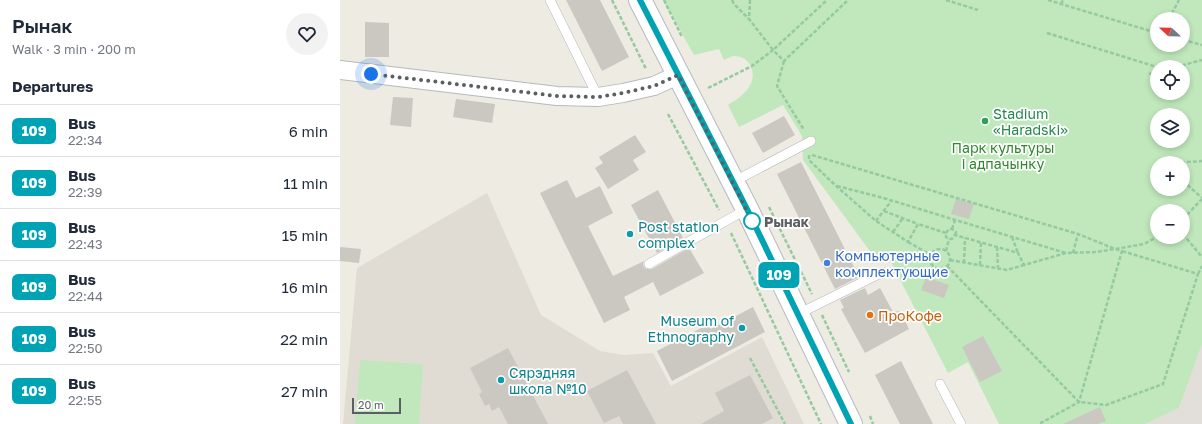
<!DOCTYPE html>
<html lang="en">
<head>
<meta charset="utf-8">
<style>
  :root { --surface:#fff; --page:#f2f2f3; --text:#1f2937; --muted:#747a83; --line:#e0e1e3 }
  body { margin:0; font-family:"Golos Text",sans-serif; background:var(--page); color:var(--text); height:100vh; display:flex; flex-direction:column; font-size:15px; white-space:nowrap }
  * { box-sizing:border-box; margin:0 }
  p { font-size:13px; color:var(--muted) }
  .icon { flex:none; width:22px; height:22px; fill:none; stroke:currentColor; stroke-width:2; stroke-linecap:round; stroke-linejoin:round }
  .map { position:relative; flex:1; overflow:hidden }
  .side { display:flex; flex-direction:column; background:var(--surface); width:340px }
  .side>* { flex:none }
  .badge { padding:0 8px; border-radius:6px; font-size:14px; line-height:26px }
  .needle { width:26px; rotate:292deg }
  .controls { position:absolute; left:810px; top:12px; display:grid; gap:8px }
  .controls a { display:grid; place-items:center; width:40px; height:40px; border-radius:50%; background:var(--surface); box-shadow:0 2px 6px #0003; font-size:20px }
  .scale { position:absolute; left:12px; bottom:10px; width:49px; box-sizing:border-box; padding-left:4px; border:2px solid #5a5f64; border-top:0; font-size:11px; line-height:14px; white-space:nowrap; color:#5a5f64; -webkit-text-stroke:3px #fff; paint-order:stroke }
  .you { position:absolute; width:20px; height:20px; margin:-10px; border:3px solid #fff; border-radius:50%; background:#1a73e8; box-shadow:0 0 0 6px #1a73e833 }
  .map>.badge { position:absolute; translate:-50% -50%; box-shadow:0 0 0 2px #fff }
  h2 { padding:0 12px; font-size:15px; line-height:36px }
  .round { display:grid; place-items:center; flex:none; width:42px; height:42px; border-radius:21px; background:var(--page) }
  .head { display:flex; align-items:center; justify-content:space-between; height:68px; padding:0 12px }
  h1 { font-size:19px; font-weight:600; line-height:30px }
  ul { padding:0; list-style:none }
  li { display:flex; align-items:center; gap:12px; height:52px; padding:0 12px; border-top:1px solid var(--line) }
  li div { flex:1 }
  li b { display:block; font-size:15px }
  li em { font-style:normal }
  li .badge { min-width:44px; font-weight:700; text-align:center }
  main { display:flex; flex:1; min-height:0 }
  .map>svg:first-child { display:block }
  .industrial { fill:#e2deda }
  .education { fill:#e1dcd3 }
  .green { fill:#c0e8bc; fill-rule:evenodd }
  .building { fill:#cbc7c1 }
  .lines { fill:none; stroke-linecap:round; stroke-linejoin:round }
  .lane-casing { stroke:#b5b9bd; stroke-width:10 }
  .street-casing { stroke:#b5b9bd; stroke-width:20 }
  .secondary-casing { stroke:#b6bac0; stroke-width:24 }
  .path { stroke:#95caa0; stroke-width:2.5; stroke-dasharray:4 2; stroke-linecap:butt }
  .lane { stroke:#fff; stroke-width:9 }
  .street { stroke:#fff; stroke-width:18 }
  .secondary { stroke:#fff; stroke-width:22 }
  .line-casing { stroke:#fff; stroke-width:9 }
  .line { stroke:#00a3b4; stroke-width:6 }
  .walk { stroke:#5a5f64; stroke-width:4; stroke-dasharray:0 7.2 }
  .leisure-dot { fill:#2e9e5b; stroke:#fff; stroke-width:1.5 }
  .stop-dot { fill:#fff; stroke:#00a3b4; stroke-width:2 }
  .culture-dot { fill:#0f9aa8; stroke:#fff; stroke-width:1.5 }
  .shop-dot { fill:#3f7fe0; stroke:#fff; stroke-width:1.5 }
  .food-dot { fill:#e8710a; stroke:#fff; stroke-width:1.5 }
  .labels { text-anchor:middle; dominant-baseline:central; stroke-width:3.5; stroke-linejoin:round; paint-order:stroke }
  .leisure-label { font-size:14px; fill:#27864d; stroke:#fff; text-anchor:start }
  .park-label { font-size:14px; fill:#31872f; stroke:#fff }
  .stop-label { font-size:14px; font-weight:bold; fill:#5a5f64; stroke:#fff; text-anchor:start }
  .culture-label { font-size:14px; fill:#0d838f; stroke:#fff; text-anchor:start }
  .shop-label { font-size:14px; fill:#366cbe; stroke:#fff; text-anchor:start }
  .food-label { font-size:14px; fill:#c56008; stroke:#fff; text-anchor:start }
</style>
</head>
<body>
<main>
<section class="side">
<div class="head"><div><h1>Рынак</h1><p>Walk · 3 min · 200 m</p></div><a class="round"><svg class="icon" aria-label="heart" viewBox="0 0 24 24"><path d="M12 20l-8-8c-3-5 5-10 8-4 3-6 11-1 8 4z"/></svg></a></div>
<h2>Departures</h2>
<ul>
<li><span class="badge" style="background:#00a3b4;color:#fff">109</span><div><b>Bus</b><p>22:34</p></div><em>6 min</em></li>
<li><span class="badge" style="background:#00a3b4;color:#fff">109</span><div><b>Bus</b><p>22:39</p></div><em>11 min</em></li>
<li><span class="badge" style="background:#00a3b4;color:#fff">109</span><div><b>Bus</b><p>22:43</p></div><em>15 min</em></li>
<li><span class="badge" style="background:#00a3b4;color:#fff">109</span><div><b>Bus</b><p>22:44</p></div><em>16 min</em></li>
<li><span class="badge" style="background:#00a3b4;color:#fff">109</span><div><b>Bus</b><p>22:50</p></div><em>22 min</em></li>
<li><span class="badge" style="background:#00a3b4;color:#fff">109</span><div><b>Bus</b><p>22:55</p></div><em>27 min</em></li>
</ul>
</section>
<div class="map">
<svg width="862" height="424" viewBox="0 0 862 424">
  <rect width="100%" height="100%" fill="#eeebe2"/>
  <!-- industrial -->
  <path class="industrial" d="M 862,344 L 862,424 L 805,424 L 839,408 Z"/>
  <!-- education -->
  <path class="education" d="M 147,193 L 201,315 L 260,351 L 284,355 L 313,353 L 331,386 L 422,337 L 464,424 L 3,424 L 17,268 Z"/>
  <!-- green -->
  <path class="green" d="M 323,0 L 862,0 L 862,344 L 839,408 L 805,424 L 659,424 L 628,362 L 608,373 L 551,262 L 535,258 L 463,160 L 462,136 L 443,105 L 399,127 L 388,105 C 396,100 404,95 409,87 C 418,73 410,55 393,56 C 390,57 386,59 384,60 L 379,49 L 354,55 ZM 817,19 L 843,19 L 843,45 L 817,45 ZM 817,67 L 843,67 L 843,93 L 817,93 ZM 817,115 L 843,115 L 843,141 L 817,141 ZM 817,163 L 843,163 L 843,189 L 817,189 ZM 817,211 L 843,211 L 843,237 L 817,237 Z
    M 20,360 L 83,364 L 79,424 L 15,424 Z"/>
  <!-- building -->
  <path class="building" d="M 226,0 L 260,0 L 289,57 L 262,71 Z
    M 25,22 L 49,23 L 49,57 L 25,57 Z
    M 53,97 L 73,98 L 71,127 L 50,125 Z
    M 116,99 L 155,104 L 152,123 L 113,117 Z
    M 444,116 L 455,135 L 423,153 L 412,133 Z
    M 295,135 L 306,152 L 293,160 L 299,170 L 268,189 L 255,168 L 263,163 L 259,157 Z
    M 461,162 L 519,277 L 495,289 L 437,174 Z
    M 227,180 L 236,198 L 260,186 L 273,213 L 248,226 L 273,276 L 304,261 L 303,264 L 304,267 L 306,269 L 312,269 L 349,248 L 364,273 L 320,296 L 313,282 L 284,297 L 290,310 L 264,323 L 200,193 Z
    M 318,190 L 343,238 L 317,253 L 291,205 Z
    M 616,199 L 634,204 L 629,219 L 611,214 Z
    M 0,247 L 21,249 L 19,263 L 0,261 Z
    M 586,277 L 609,285 L 604,298 L 581,290 Z
    M 525,288 L 528,295 L 540,288 L 553,312 L 560,311 L 569,329 L 525,353 L 501,309 L 504,308 L 500,300 Z
    M 413,307 L 425,332 L 332,381 L 317,351 L 369,324 L 371,329 Z
    M 643,336 L 662,371 L 640,382 L 622,347 Z
    M 168,348 L 208,424 L 168,424 L 159,407 L 152,411 L 149,404 L 145,406 L 139,394 L 142,392 L 130,368 Z
    M 561,361 L 593,424 L 560,424 L 535,375 Z
    M 287,370 L 316,424 L 283,424 L 279,416 L 264,423 L 247,391 Z
    M 410,375 L 433,418 L 422,424 L 361,424 L 384,411 L 375,393 Z
    M 760,407 L 766,421 L 758,424 L 723,424 Z"/>
  <g class="lines">
    <!-- lane casing -->
    <g class="lane-casing">
      <path id="lane" d="M 210,0 L 258,97
        M 393,182 L 471,141
        M 309,264 L 407,209
        M 458,314 L 543,272
        M 600,384 L 621,424"/>
    </g>
    <!-- street casing -->
    <g class="street-casing">
      <path id="street" d="M 0,70 L 217,96 L 258,97 L 283,93 L 314,86 L 338,75"/>
    </g>
    <!-- secondary casing -->
    <g class="secondary-casing">
      <path id="secondary" d="M 300,0 L 407,209 L 511,424"/>
    </g>
    <!-- path -->
    <path class="path" d="M 272,0 L 306,69
      M 324,0 L 342,37
      M 392,0 L 394,4 L 409,19
      M 410,0 L 409,19 L 433,50 L 487,0
      M 606,0 L 638,10
      M 708,0 L 817,33
      M 721,4 L 723,0
      M 829,19 L 839,0
      M 707,33 L 817,67
      M 843,40 L 862,45
      M 444,61 L 437,86 L 464,130
      M 836,67 L 862,60
      M 809,74 L 817,72
      M 368,88 L 412,66 L 433,50 L 444,61 L 508,0
      M 328,114 L 379,210
      M 469,155 L 469,160 L 495,185 L 536,221 L 568,242 L 578,224 L 606,233 L 606,237 L 609,239 L 612,239 L 615,235 L 678,253 L 684,265 L 726,253 L 756,252 L 775,249 L 782,251 L 739,402 L 699,424
      M 472,155 L 738,234 L 775,249 L 804,244 L 817,237
      M 835,163 L 862,161
      M 843,181 L 862,198
      M 497,186 L 547,199 L 612,219 L 726,253
      M 429,207 L 472,294
      M 544,211 L 578,224
      M 843,219 L 862,199
      M 536,221 L 552,200
      M 612,229 L 615,220
      M 553,232 L 563,218
      M 391,233 L 481,424
      M 606,233 L 609,229 L 612,229 L 616,232 L 615,235
      M 843,234 L 862,257
      M 672,237 L 678,253
      M 568,242 L 591,255
      M 657,247 L 658,268
      M590 259a10 10 0 1 1 20 0a10 10 0 1 1-20 0Z
      M 606,251 L 609,239
      M 733,253 L 738,234
      M 610,260 L 667,270 L 684,265
      M 624,263 L 625,238
      M 640,265 L 641,242
      M 607,266 L 739,402 L 766,405 L 823,384 L 858,274 L 782,251
      M 858,274 L 862,266
      M 482,315 L 509,372
      M 410,358 L 445,424
      M 530,416 L 533,424"/>
    <!-- lane -->
    <use href="#lane" class="lane"/>
    <!-- street -->
    <use href="#street" class="street"/>
    <!-- secondary -->
    <use href="#secondary" class="secondary"/>
  </g>
  <g class="lines">
    <!-- line casing -->
    <g class="line-casing">
      <path id="line" d="M 300,0 L 407,209 L 511,424"/>
    </g>
    <!-- line -->
    <use href="#line" class="line"/>
    <!-- walk -->
    <path class="walk" d="M 31,74 L 217,96 L 258,97 L 283,93 L 314,86 L 338,75 L 412,221"/>
  </g>
  <!-- markers -->
  <circle class="leisure-dot" cx="645" cy="121" r="4"/>
  <circle class="stop-dot" cx="412" cy="221" r="8"/>
  <g class="culture-dot">
    <circle cx="290" cy="234" r="4"/>
    <circle cx="402" cy="328" r="4"/>
    <circle cx="161" cy="380" r="4"/>
  </g>
  <circle class="shop-dot" cx="487" cy="263" r="4"/>
  <circle class="food-dot" cx="530" cy="315" r="4"/>
  <g class="labels">
    <!-- leisure labels -->
    <g class="leisure-label">
      <text x="653" y="113">Stadium<tspan x="653" dy="16">«Haradski»</tspan></text>
    </g>
    <!-- park labels -->
    <g class="park-label">
      <text x="663" y="147">Парк культуры<tspan x="663" dy="16">і адпачынку</tspan></text>
    </g>
    <!-- stop labels -->
    <g class="stop-label">
      <text x="424" y="221">Рынак</text>
    </g>
    <!-- culture labels -->
    <g class="culture-label">
      <text x="298" y="226">Post station<tspan x="298" dy="16">complex</tspan></text>
      <text x="394" y="320" text-anchor="end">Museum of<tspan x="394" dy="16">Ethnography</tspan></text>
      <text x="169" y="372">Сярэдняя<tspan x="169" dy="16">школа №10</tspan></text>
    </g>
    <!-- shop labels -->
    <g class="shop-label">
      <text x="495" y="255">Компьютерные<tspan x="495" dy="16">комплектующие</tspan></text>
    </g>
    <!-- food labels -->
    <g class="food-label">
      <text x="538" y="315">ПроКофе</text>
    </g>
  </g>
</svg>
<div class="controls">
<a><svg class="needle" viewBox="-14 -14 28 28"><path d="M0-13l5 13h-10z" fill="#e53935"/><path d="M0 13l5-13h-10z" fill="#747a83"/></svg></a>
<a><svg class="icon" aria-label="locate" viewBox="0 0 24 24"><circle cx="12" cy="12" r="6"/><path d="M12 2v4M12 18v4M2 12h4M18 12h4"/></svg></a>
<a><svg class="icon" aria-label="layers" viewBox="0 0 24 24"><path d="M12 4l9 5-9 5-9-5zM3 14l9 5 9-5"/></svg></a>
<a>+</a>
<a>−</a>
</div>
<div class="scale">20 m</div>
<div class="you" style="left:31px;top:74px"></div>
<b class="badge" style="left:439px;top:275px;background:#00a3b4;color:#fff">109</b>
</div>
</main>
</body>
</html>
